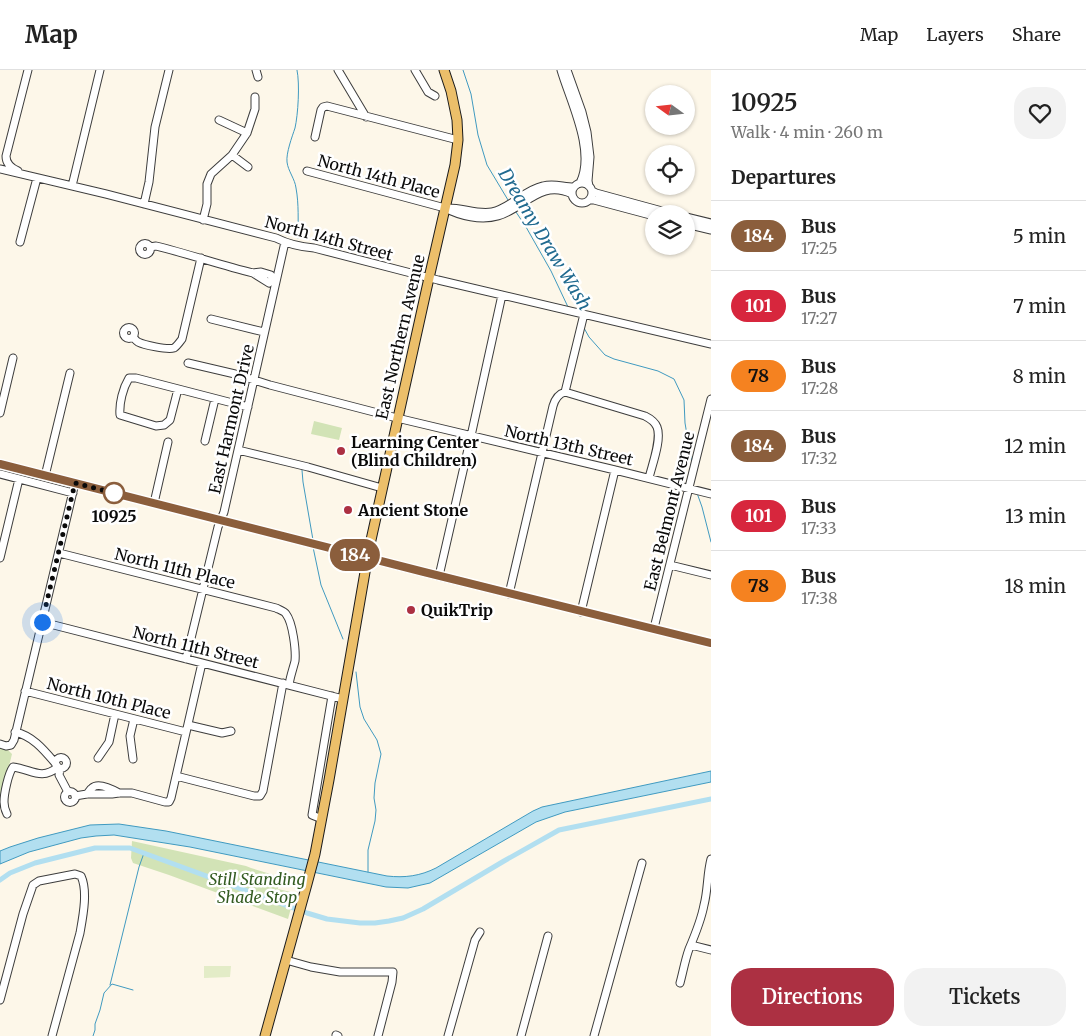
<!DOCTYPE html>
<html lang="en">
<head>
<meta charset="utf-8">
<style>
  :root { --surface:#fff; --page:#f2f2f2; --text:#222; --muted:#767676; --line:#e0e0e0; --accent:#ac3042 }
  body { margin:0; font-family:Merriweather,serif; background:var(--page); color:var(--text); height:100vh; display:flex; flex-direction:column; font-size:19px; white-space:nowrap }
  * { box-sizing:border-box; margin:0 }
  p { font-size:16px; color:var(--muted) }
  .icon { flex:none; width:28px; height:28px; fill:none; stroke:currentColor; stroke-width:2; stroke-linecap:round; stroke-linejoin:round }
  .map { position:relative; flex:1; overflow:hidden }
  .sheet { display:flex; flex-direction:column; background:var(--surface); width:375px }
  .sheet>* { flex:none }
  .badge { padding:0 10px; border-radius:16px; font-size:18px; line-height:32px }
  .needle { width:32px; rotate:285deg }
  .controls { position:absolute; left:645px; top:15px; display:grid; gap:10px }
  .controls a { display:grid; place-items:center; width:50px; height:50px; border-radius:50%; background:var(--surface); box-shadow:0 1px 4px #0004; font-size:25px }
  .you { position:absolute; width:25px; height:25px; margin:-12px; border:4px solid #fff; border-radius:50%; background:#1a73e8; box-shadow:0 0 0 8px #1a73e833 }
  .map>.badge { position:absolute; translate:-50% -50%; box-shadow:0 0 0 2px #fff }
  h2 { padding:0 20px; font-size:19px; line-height:45px }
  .round { display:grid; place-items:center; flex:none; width:52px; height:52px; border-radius:20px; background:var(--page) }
  .headline { display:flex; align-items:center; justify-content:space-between; height:85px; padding:0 20px }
  h1 { font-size:24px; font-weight:600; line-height:38px }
  .cta { display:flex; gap:10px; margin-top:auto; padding:10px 20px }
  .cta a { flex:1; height:58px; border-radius:20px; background:var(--accent); color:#fff; font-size:20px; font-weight:600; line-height:58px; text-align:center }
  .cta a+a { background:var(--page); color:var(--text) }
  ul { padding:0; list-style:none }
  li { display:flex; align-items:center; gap:15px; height:70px; padding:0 20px; border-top:1px solid var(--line) }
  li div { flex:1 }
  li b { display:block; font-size:19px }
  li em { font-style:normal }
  li .badge { min-width:55px; font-weight:700; text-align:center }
  header { display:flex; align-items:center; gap:30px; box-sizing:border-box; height:70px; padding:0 25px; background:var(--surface); border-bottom:1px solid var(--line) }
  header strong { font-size:24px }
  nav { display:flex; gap:28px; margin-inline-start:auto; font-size:18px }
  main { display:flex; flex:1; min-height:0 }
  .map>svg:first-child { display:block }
  .green { fill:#d2e3b6 }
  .pitch { fill:#e3ecc7 }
  .water { fill:#b2dff0; stroke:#409ac0 }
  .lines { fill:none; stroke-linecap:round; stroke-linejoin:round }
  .stream { stroke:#409ac0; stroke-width:1 }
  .canal { stroke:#b2dff0; stroke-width:5 }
  .minor-casing { stroke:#3d3d3d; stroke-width:9 }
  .major-casing { stroke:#1b1b1b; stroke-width:11 }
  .minor { stroke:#fff; stroke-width:7 }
  .major { stroke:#ecbf6a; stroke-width:9 }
  .line-casing { stroke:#fff; stroke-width:11 }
  .line { stroke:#8b5e3c; stroke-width:8 }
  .walk { stroke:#0a0a0a; stroke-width:5; stroke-dasharray:0 9 }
  .poi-dot { fill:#ac3042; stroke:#fff; stroke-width:2 }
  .stop-dot { fill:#fff; stroke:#8b5e3c; stroke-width:2.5 }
  .labels { text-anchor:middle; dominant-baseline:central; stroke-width:5; stroke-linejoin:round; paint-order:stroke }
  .street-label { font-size:16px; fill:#0a0a0a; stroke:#fff }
  .poi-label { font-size:16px; font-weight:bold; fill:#0a0a0a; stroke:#fff; text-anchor:start }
  .stop-label { font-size:16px; font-weight:bold; fill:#0a0a0a; stroke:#fff }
  .park-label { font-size:16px; font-style:italic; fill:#335b21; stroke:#fff }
  .water-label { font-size:18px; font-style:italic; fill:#206a8f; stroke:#fff }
</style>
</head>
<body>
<header>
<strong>Map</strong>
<nav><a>Map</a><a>Layers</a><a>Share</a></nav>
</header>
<main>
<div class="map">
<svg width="711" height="966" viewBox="0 0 711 966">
  <rect width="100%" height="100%" fill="#fdf7e9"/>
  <!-- green -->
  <path class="green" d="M 314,351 L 342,358 L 339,370 L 311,364 Z
    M 0,678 L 7,679 L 12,684 L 0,732 Z
    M 132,771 L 246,796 L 251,798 L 277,806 L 279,812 L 278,819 L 295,823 L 288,849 L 169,805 L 133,793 L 131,788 Z"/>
  <!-- pitch -->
  <path class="pitch" d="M 204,896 L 231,896 L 230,907 L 204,908 Z"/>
  <!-- water -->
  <path class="water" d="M 711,701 L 711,712 L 565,742 L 536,752 L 430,813 L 408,818 L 386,817 L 190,777 L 114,765 L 96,766 L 81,768 L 29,782 L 0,794 L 0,781 L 10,777 L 38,768 L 90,755 L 119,754 L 166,761 L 387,806 C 405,808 420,806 436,798 L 533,741 L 542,737 Z"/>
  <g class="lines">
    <!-- stream -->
    <path class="stream" d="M 297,0 C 300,14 298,45 295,58 C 292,67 286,83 287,92 C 288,101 295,109 296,118 C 299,134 298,151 298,168
      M 463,0 L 471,24 L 478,65 L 487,95 L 508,130
      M 516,142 L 526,157 L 551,201 L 568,237
      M 584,258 L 589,267 L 605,285 L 614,289 L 658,301 L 674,309 L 684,330 L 685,353 L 692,394
      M 302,400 L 303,412 L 313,470
      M 697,423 L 702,437 L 711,472
      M 313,477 L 321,515 L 343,569
      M 356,602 L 360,637 L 364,649 L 377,670 L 381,684 L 375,713 L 374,728 L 376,740 L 375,751 L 368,780 L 368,802
      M 110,915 L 139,797 L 144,783
      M 93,966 L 95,960 L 95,954 L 100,940 L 104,923 L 112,914 L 133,920"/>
    <!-- canal -->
    <path class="canal" d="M 0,810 L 10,803 L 35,793 L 95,778 L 130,778 L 307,843 L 327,849 L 360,853 L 375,853 L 389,851 L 403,848 L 423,839 L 504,791 L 559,760 L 711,729"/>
    <!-- minor casing -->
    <g class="minor-casing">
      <path id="minor" d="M 256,0 L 258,7
        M 338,0 L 366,47
        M 415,0 L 428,22 L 435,26
        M 561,0 C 570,31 596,81 580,113
        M 567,0 L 582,42 L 587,62 L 590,87 L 588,111 L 589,116
        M 219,50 L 247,63
        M 315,67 L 321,40 L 323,37 L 327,36 L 458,70
        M 232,85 L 248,97
        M 0,99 L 106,124 L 276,168 C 288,174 301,177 314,178 L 438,210 L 711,274
        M 18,101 C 11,98 6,94 6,86 L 28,0
        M 307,101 L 445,138 C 460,146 481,151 498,146 C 525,138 540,109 572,124
        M572 123a10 10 0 1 1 20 0a10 10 0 1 1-20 0Z
        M 72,116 L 100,0
        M 592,121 L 596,123 L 673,144
        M 589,130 L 594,130 L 654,146
        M 144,134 L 149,112 L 155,57 L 169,0
        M 446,138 C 461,137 477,145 492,142 C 511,138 524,120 543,116 C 554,113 563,117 574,117
        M 686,147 L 711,153
        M 203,150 L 207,134 L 207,114 L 211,104 L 232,85 L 247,63 L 255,39 L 255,27
        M 686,154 L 711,160
        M 20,172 L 37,108
        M139.5 179a5.5 5.5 0 1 1 11 0a5.5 5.5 0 1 1-11 0Z
        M 150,177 L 156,176 C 189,184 220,195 253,203 L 261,202 L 271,205 L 272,209 L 276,211
        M 253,203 L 269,213 L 272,209
        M 211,249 L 264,262
        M123.5 263a5.5 5.5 0 1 1 11 0a5.5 5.5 0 1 1-11 0Z
        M 133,267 C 134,268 136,271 138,272 C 144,275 167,280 174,278 C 177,276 179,273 182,269 L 201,188
        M 188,293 L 235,304 L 270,315 L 397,348 L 615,400 L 711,424
        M 178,319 L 170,350 L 164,355 L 156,356 L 120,345 C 119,333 123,318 129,308 L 136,308 L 248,337
        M 565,322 L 584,244
        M 0,343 L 13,288
        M 205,371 L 215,329
        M 238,380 L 308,397 L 382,418
        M 0,394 L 442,507 L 711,573
        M 0,404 L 73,423
        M 45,406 L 70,303
        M 154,433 L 168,372
        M 59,483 L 276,538 C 280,540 284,541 286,544 C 293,553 296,581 295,591 C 293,599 290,607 289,615
        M 0,488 L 19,409
        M 670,495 L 711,505
        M 439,506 L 471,366 L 502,225
        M 509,524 L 553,336 C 555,329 558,324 565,322 L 645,346 C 649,348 655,352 657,357 C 662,369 652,395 649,408
        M 581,542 L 615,400
        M 42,552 L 343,629
        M 654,558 L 711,329
        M 186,589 L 218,457 L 224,442 L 285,172
        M 25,621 L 186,662
        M 188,655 L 222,663 L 231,661
        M 15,662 C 33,666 44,680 56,694
        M 0,674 L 6,676 L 11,675 L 14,670 L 75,413
        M55.5 693a5.5 5.5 0 1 1 11 0a5.5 5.5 0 1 1-11 0Z
        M 98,688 L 109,672 L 115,644
        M 133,689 L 130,666 L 134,649
        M 60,699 L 59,705 L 68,722
        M 176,706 L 254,726 L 260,726 L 263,721 L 283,613
        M64.5 727a5.5 5.5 0 1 1 11 0a5.5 5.5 0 1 1-11 0Z
        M 87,724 C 88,723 90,719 92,718 C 98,712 112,719 119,723
        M 75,726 L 87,724 L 112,724 L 119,723 L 132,723 L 165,732 L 169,732 L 171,728 L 202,593
        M 7,744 C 5,740 4,736 4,732 C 4,724 8,704 13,697 C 31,699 41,711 58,697
        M 322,749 L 312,745 L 332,626
        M 691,875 L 711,880
        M 286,890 L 311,897 L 340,902 L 393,902 L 392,912 L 378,966
        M 680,913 C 683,902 685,890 689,879 C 695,865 701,851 704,835 C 708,820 707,804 711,789
        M 0,930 L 23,844 L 33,815 L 39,811 L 75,804 L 81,806 C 88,821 83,846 80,863 L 52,966
        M 336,965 L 338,966
        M 448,966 L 475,870 L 480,862
        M 521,966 L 548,866
        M 594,966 L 642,793"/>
    </g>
    <!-- major casing -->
    <g class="major-casing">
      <path id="major" d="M 265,966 L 307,814 L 315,784 L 329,710 L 369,479 L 429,208 L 455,95 L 458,70 L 457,50 L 451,21 L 444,0"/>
    </g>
    <!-- minor -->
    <use href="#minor" class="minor"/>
    <!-- major -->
    <use href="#major" class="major"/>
  </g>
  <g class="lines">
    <!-- line casing -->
    <g class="line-casing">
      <path id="line" d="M 0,394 L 424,502 L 711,573"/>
    </g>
    <!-- line -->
    <use href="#line" class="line"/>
    <!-- walk -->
    <path class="walk" d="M 42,552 L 75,413 L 114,423"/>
  </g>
  <!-- markers -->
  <g class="poi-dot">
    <circle cx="341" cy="381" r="5"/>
    <circle cx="348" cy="440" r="5"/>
    <circle cx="411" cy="540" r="5"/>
  </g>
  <circle class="stop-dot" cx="114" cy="423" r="10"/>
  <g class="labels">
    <!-- street labels -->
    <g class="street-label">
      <text transform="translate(379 106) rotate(15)">North 14th Place</text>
      <text transform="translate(329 168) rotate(15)">North 14th Street</text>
      <text transform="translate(400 267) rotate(-77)">East Northern Avenue</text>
      <text transform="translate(231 349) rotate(-77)">East Harmont Drive</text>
      <text transform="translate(569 375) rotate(13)">North 13th Street</text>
      <text transform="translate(669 441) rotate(-76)">East Belmont Avenue</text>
      <text transform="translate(175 498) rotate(14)">North 11th Place</text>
      <text transform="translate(196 577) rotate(14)">North 11th Street</text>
      <text transform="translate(109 628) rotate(14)">North 10th Place</text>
    </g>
    <!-- poi labels -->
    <g class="poi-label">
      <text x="351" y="372">Learning Center<tspan x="351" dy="18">(Blind Children)</tspan></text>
      <text x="358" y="440">Ancient Stone</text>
      <text x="421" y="540">QuikTrip</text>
    </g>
    <!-- stop labels -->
    <g class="stop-label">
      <text x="114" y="446">10925</text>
    </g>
    <!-- park labels -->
    <g class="park-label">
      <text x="257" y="809">Still Standing<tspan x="257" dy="18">Shade Stop</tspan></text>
    </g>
    <!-- water labels -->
    <g class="water-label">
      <text transform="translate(545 169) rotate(59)">Dreamy Draw Wash</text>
    </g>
  </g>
</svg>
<div class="controls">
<a><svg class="needle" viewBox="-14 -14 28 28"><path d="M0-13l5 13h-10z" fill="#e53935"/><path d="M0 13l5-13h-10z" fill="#767676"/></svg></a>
<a><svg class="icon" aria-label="locate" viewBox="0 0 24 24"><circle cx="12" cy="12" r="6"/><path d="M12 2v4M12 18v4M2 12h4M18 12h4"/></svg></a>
<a><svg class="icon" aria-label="layers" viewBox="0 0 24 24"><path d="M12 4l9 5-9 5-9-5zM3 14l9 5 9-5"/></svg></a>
</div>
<div class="you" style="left:42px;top:552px"></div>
<b class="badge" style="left:355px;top:485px;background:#8b5e3c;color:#fff">184</b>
</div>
<section class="sheet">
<div class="headline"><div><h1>10925</h1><p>Walk · 4 min · 260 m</p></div><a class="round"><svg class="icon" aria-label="heart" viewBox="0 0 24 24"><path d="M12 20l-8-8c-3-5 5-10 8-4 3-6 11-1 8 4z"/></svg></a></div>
<h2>Departures</h2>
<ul>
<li><span class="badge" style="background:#8b5e3c;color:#fff">184</span><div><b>Bus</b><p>17:25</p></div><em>5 min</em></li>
<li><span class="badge" style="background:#d7263d;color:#fff">101</span><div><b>Bus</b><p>17:27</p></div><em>7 min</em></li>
<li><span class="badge" style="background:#f58220;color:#111">78</span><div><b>Bus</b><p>17:28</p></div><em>8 min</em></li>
<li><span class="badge" style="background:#8b5e3c;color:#fff">184</span><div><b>Bus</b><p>17:32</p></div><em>12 min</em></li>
<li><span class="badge" style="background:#d7263d;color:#fff">101</span><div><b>Bus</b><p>17:33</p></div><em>13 min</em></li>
<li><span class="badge" style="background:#f58220;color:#111">78</span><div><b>Bus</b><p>17:38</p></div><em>18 min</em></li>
</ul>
<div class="cta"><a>Directions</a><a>Tickets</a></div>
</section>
</main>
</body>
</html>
